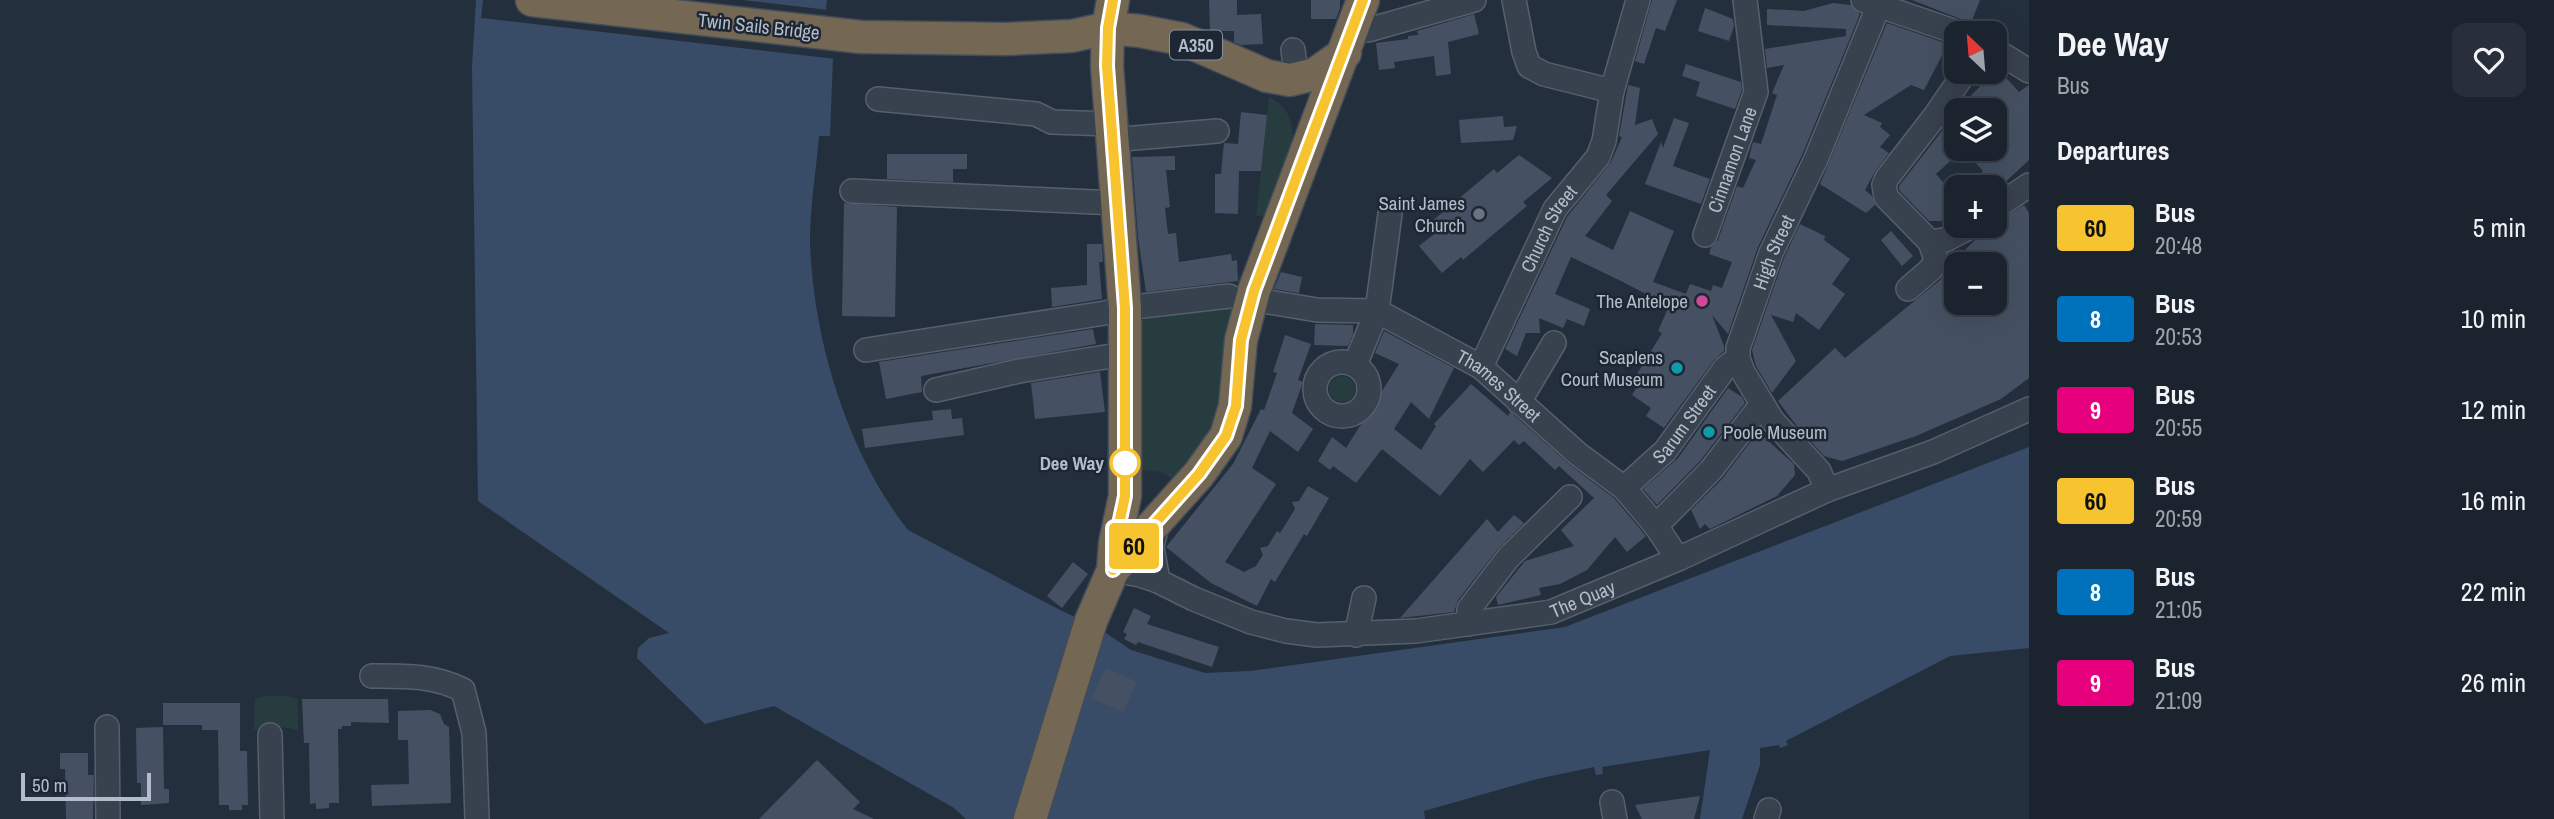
<!DOCTYPE html>
<html lang="en">
<head>
<meta charset="utf-8">
<style>
  :root { --surface:#1b232e; --page:#282f3a; --text:#f1f3f6; --muted:#a0a4aa; --line:#39404a }
  body { margin:0; font-family:"Archivo Narrow",sans-serif; background:var(--page); color:var(--text); height:100vh; display:flex; flex-direction:column; font-size:26px; white-space:nowrap }
  * { box-sizing:border-box; margin:0 }
  p { font-size:23px; color:var(--muted) }
  .icon { flex:none; width:38px; height:38px; fill:none; stroke:currentColor; stroke-width:2; stroke-linecap:round; stroke-linejoin:round }
  .map { position:relative; flex:1; overflow:hidden }
  .drawer { display:flex; flex-direction:column; background:var(--surface); width:525px }
  .drawer>* { flex:none }
  .badge { padding:0 14px; border-radius:5px; font-size:24px; line-height:46px }
  .needle { width:46px; rotate:334deg }
  .tools { position:absolute; left:1944px; top:21px; display:grid; gap:14px }
  .tools a { display:grid; place-items:center; width:63px; height:63px; border-radius:14px; background:var(--surface); box-shadow:0 7px 28px #0002,0 0 0 2px var(--line); font-size:35px }
  .scale { position:absolute; left:21px; bottom:18px; width:130px; box-sizing:border-box; padding-left:7px; border:4px solid #b4bcc9; border-top:0; font-size:19px; line-height:24px; white-space:nowrap; color:#b4bcc9; -webkit-text-stroke:5px #1d2633; paint-order:stroke }
  .map>.badge { position:absolute; translate:-50% -50%; box-shadow:0 0 0 4px #fff }
  h2 { padding:0 28px; font-size:26px; line-height:63px }
  .round { display:grid; place-items:center; flex:none; width:74px; height:74px; border-radius:14px; background:var(--page) }
  .headline { display:flex; align-items:center; justify-content:space-between; height:119px; padding:0 28px }
  h1 { font-size:33px; font-weight:700; line-height:52px }
  ul { padding:0; list-style:none }
  li { display:flex; align-items:center; gap:21px; height:91px; padding:0 28px }
  li div { flex:1 }
  li b { display:block; font-size:26px }
  li em { font-style:normal }
  li .badge { min-width:77px; font-weight:700; text-align:center }
  main { display:flex; flex:1; min-height:0 }
  .map>svg:first-child { display:block }
  .green { fill:#263c3f }
  .water { fill:#394c67 }
  .pier { fill:#242f3e }
  .building { fill:#455162; fill-rule:evenodd }
  .lines { fill:none; stroke-linecap:round; stroke-linejoin:round }
  .minor-casing { stroke:#565f6c; stroke-width:26 }
  .highway-casing { stroke:#434c59; stroke-width:35 }
  .minor { stroke:#38414e; stroke-width:23 }
  .highway { stroke:#746855; stroke-width:32 }
  .line-casing { stroke:#fff; stroke-width:16 }
  .line { stroke:#f7c32f; stroke-width:10 }
  .worship-dot { fill:#6b7280; stroke:#1d2633; stroke-width:2.5 }
  .hotel-dot { fill:#d1479c; stroke:#1d2633; stroke-width:2.5 }
  .culture-dot { fill:#0f9aa8; stroke:#1d2633; stroke-width:2.5 }
  .stop-dot { fill:#fff; stroke:#f7c32f; stroke-width:3.5 }
  .labels { text-anchor:middle; dominant-baseline:central; stroke-width:5; stroke-linejoin:round; paint-order:stroke }
  .shield { fill:#1d2633; stroke:#878f9c; stroke-width:2 }
  .shield-label { font-size:18px; font-weight:bold; fill:#b4bcc9 }
  .street-label { font-size:19px; fill:#b4bcc9; stroke:#1d2633 }
  .poi-label { font-size:19px; fill:#b4bcc9; stroke:#1d2633; text-anchor:end }
  .stop-label { font-size:19px; font-weight:bold; fill:#b4bcc9; stroke:#1d2633; text-anchor:end }
</style>
</head>
<body>
<main>
<div class="map">
<svg width="2029" height="819" viewBox="0 0 2029 819">
  <rect width="100%" height="100%" fill="#242f3e"/>
  <!-- green -->
  <path class="green" d="M 1269,97 C 1316,120 1280,180 1268,215 L 1256,216 Z
    M 1227,305 L 1237,308 L 1219,425 L 1174,480 L 1161,472 L 1142,470 L 1141,329 L 1144,315 Z
    M1329 389a13 13 0 1 1 26 0a13 13 0 1 1-26 0Z
    M 266,696 L 286,696 L 298,699 L 298,730 C 283,726 269,726 254,730 L 255,699 Z"/>
  <!-- water -->
  <path class="water" d="M 476,0 L 827,0 L 821,51 L 833,58 L 830,136 L 819,136 C 816,171 810,207 810,242 C 813,339 847,453 908,530 L 1058,609 L 1100,629 L 1131,650 L 1205,673 L 1250,671 L 1565,627 L 2029,447 L 2029,648 L 1950,656 L 1786,741 L 1788,745 L 1780,748 L 1779,745 L 1760,748 L 1760,765 L 1742,819 L 1700,819 L 1710,750 L 1602,767 L 1603,774 L 1596,775 L 1594,767 L 1537,779 L 1424,811 L 1425,819 L 966,819 L 954,808 L 774,706 L 705,724 L 637,658 L 638,648 L 649,638 L 669,633 L 478,501 L 472,66 Z"/>
  <!-- pier -->
  <path class="pier" d="M 483,0 L 743,0 L 829,10 L 825,49 L 835,55 L 836,59 L 481,18 Z"/>
  <!-- building -->
  <path class="building" d="M 1209,0 L 1237,0 L 1237,15 L 1261,14 L 1263,44 L 1241,45 L 1234,42 L 1234,31 L 1210,31 Z
    M 1311,0 L 1340,0 L 1340,8 L 1336,19 L 1311,19 Z
    M 1652,0 L 1677,0 L 1665,31 L 1656,28 L 1644,64 L 1635,61 Z
    M 1912,0 L 1980,0 L 1971,23 Z
    M 1833,3 L 1850,5 L 1860,14 L 1803,153 L 1758,247 L 1728,334 L 1712,315 L 1724,346 L 1724,351 L 1714,360 L 1664,428 L 1646,416 L 1651,408 L 1632,395 L 1640,382 L 1634,379 L 1662,333 L 1658,331 L 1669,306 L 1621,281 L 1571,257 L 1555,294 L 1590,309 L 1584,326 L 1567,319 L 1563,328 L 1539,318 L 1540,333 L 1526,333 L 1517,356 L 1505,349 L 1567,217 L 1611,162 L 1622,137 L 1619,136 L 1628,85 L 1640,88 L 1635,125 L 1652,119 L 1658,134 L 1606,195 L 1612,201 L 1585,236 L 1613,250 L 1630,211 L 1674,231 L 1653,282 L 1686,294 L 1690,284 L 1711,291 L 1713,285 L 1722,288 L 1732,262 L 1709,254 L 1711,247 L 1718,240 L 1737,186 L 1743,188 L 1756,160 L 1749,158 L 1753,142 L 1761,144 L 1777,95 L 1772,93 L 1784,65 L 1767,68 L 1765,49 L 1846,36 L 1846,29 L 1767,25 L 1767,9 L 1804,11 Z
    M 1705,8 L 1733,19 L 1734,26 L 1729,41 L 1698,31 Z
    M 1474,14 L 1479,34 L 1448,42 L 1451,74 L 1436,76 L 1434,56 L 1394,62 L 1395,68 L 1379,70 L 1376,43 L 1408,39 L 1408,36 L 1418,35 L 1417,31 Z
    M 1887,23 L 1948,44 L 1924,90 L 1911,85 L 1864,115 L 1882,123 L 1880,127 L 1890,135 L 1880,147 L 1889,153 L 1876,170 L 1865,190 L 1872,196 L 1875,205 L 1866,213 L 1820,184 Z
    M 1686,64 L 1741,82 L 1742,90 L 1735,109 L 1696,96 L 1700,82 L 1682,76 Z
    M 1998,69 L 2019,92 L 2029,85 L 2029,160 L 2000,187 L 1966,187 L 1983,171 L 1963,149 L 1995,149 L 1995,110 L 1956,110 Z
    M 1241,112 L 1267,115 L 1261,171 L 1239,171 L 1238,214 L 1215,213 L 1215,174 L 1221,174 L 1224,143 L 1238,144 Z
    M 1956,113 L 1957,155 L 1936,174 L 1956,197 L 1956,218 L 1950,221 L 1929,221 L 1899,190 L 1899,186 Z
    M 1503,116 L 1504,127 L 1517,126 L 1513,140 L 1461,143 L 1459,120 Z
    M 1674,118 L 1689,123 L 1673,166 L 1710,179 L 1701,204 L 1645,184 L 1661,142 L 1663,148 Z
    M 887,154 L 967,154 L 967,169 L 953,169 L 953,182 L 887,179 Z
    M 1519,155 L 1552,178 L 1523,202 L 1527,206 L 1463,260 L 1461,257 L 1442,273 L 1419,246 L 1438,231 L 1431,222 L 1494,169 L 1497,173 Z
    M 1175,156 L 1175,170 L 1166,170 L 1170,207 L 1165,208 L 1168,234 L 1176,233 L 1179,262 L 1231,254 L 1232,261 L 1237,260 L 1238,281 L 1146,292 L 1138,237 L 1132,157 Z
    M 844,203 L 897,207 L 895,317 L 842,316 Z
    M 2024,205 L 2029,213 L 2029,378 L 2001,399 L 1916,436 L 1842,461 L 1824,456 L 1796,425 L 1778,401 L 1835,348 L 1845,358 L 1940,280 L 1949,266 L 1975,240 L 1995,226 L 1995,223 ZM 1956,264 L 1995,264 L 1995,303 L 1956,303 Z
    M 1800,224 L 1825,236 L 1824,240 L 1850,259 L 1832,284 L 1845,294 L 1819,330 L 1796,313 L 1793,322 L 1771,315 L 1796,361 L 1772,393 L 1756,366 L 1752,350 L 1784,258 Z
    M 1891,231 L 1913,256 L 1902,266 L 1881,240 Z
    M 1087,244 L 1102,244 L 1103,262 L 1099,262 L 1102,299 L 1052,307 L 1051,288 L 1087,285 Z
    M 1281,272 L 1302,277 L 1299,293 L 1274,289 Z
    M 1315,324 L 1353,325 L 1353,334 L 1348,346 L 1314,345 Z
    M 1093,329 L 1096,344 L 921,376 L 922,392 L 886,399 L 879,362 Z
    M 1384,331 L 1454,368 L 1429,419 L 1411,402 L 1394,429 L 1421,450 L 1436,426 L 1434,424 L 1471,384 L 1508,416 L 1510,412 L 1513,414 L 1570,465 L 1614,498 L 1646,536 L 1627,552 L 1615,537 L 1587,570 L 1560,584 L 1539,588 L 1541,595 L 1498,605 L 1496,597 L 1525,561 L 1574,546 L 1561,530 L 1594,498 L 1559,466 L 1555,470 L 1524,441 L 1519,445 L 1514,440 L 1483,472 L 1470,459 L 1440,496 L 1382,449 L 1356,483 L 1333,466 L 1330,470 L 1318,461 L 1332,437 L 1346,448 L 1399,364 L 1375,353 Z
    M 1285,335 L 1311,344 L 1298,380 L 1303,382 L 1292,413 L 1313,429 L 1298,452 L 1270,431 L 1252,468 L 1276,484 L 1225,562 L 1244,572 L 1256,566 L 1263,555 L 1260,548 L 1268,546 L 1277,531 L 1280,533 L 1295,509 L 1292,502 L 1299,501 L 1308,486 L 1329,498 L 1307,536 L 1304,534 L 1275,582 L 1271,579 L 1257,606 L 1211,583 L 1166,547 L 1233,464 L 1261,409 L 1264,410 L 1277,373 L 1273,372 Z
    M 1100,372 L 1105,412 L 1035,419 L 1031,383 Z
    M 1728,388 L 1742,397 L 1745,403 L 1700,461 L 1657,505 L 1643,489 L 1678,458 Z
    M 951,409 L 952,419 L 962,418 L 964,435 L 865,448 L 862,429 L 933,420 L 932,411 Z
    M 1758,432 L 1794,464 L 1795,475 L 1777,496 L 1710,529 L 1705,524 L 1700,529 L 1691,510 L 1722,479 Z
    M 1514,515 L 1524,523 L 1497,550 L 1458,600 L 1454,612 L 1400,618 L 1487,519 L 1498,532 Z
    M 1073,562 L 1088,574 L 1062,608 L 1047,596 Z
    M 1134,608 L 1151,616 L 1147,624 L 1219,647 L 1212,667 L 1138,642 L 1136,645 L 1124,639 L 1127,634 L 1123,632 Z
    M 1106,668 L 1137,682 L 1123,712 L 1092,698 Z
    M 302,699 L 388,699 L 389,723 L 351,722 L 351,726 L 342,726 L 342,729 L 338,729 L 339,803 L 329,803 L 329,808 L 316,809 L 316,803 L 310,804 L 309,743 L 304,743 Z
    M 163,703 L 240,703 L 240,751 L 247,751 L 248,805 L 242,805 L 242,810 L 229,810 L 229,805 L 219,805 L 218,730 L 202,730 L 202,725 L 163,725 Z
    M 430,710 L 440,714 L 444,724 L 449,727 L 451,803 L 372,806 L 371,785 L 409,784 L 408,740 L 398,740 L 398,711 Z
    M 163,727 L 164,789 L 169,789 L 169,803 L 141,805 L 141,783 L 137,783 L 136,728 Z
    M 60,753 L 88,753 L 88,775 L 94,775 L 93,819 L 66,819 L 65,769 L 60,769 Z
    M 817,760 L 860,802 L 853,809 L 874,819 L 759,819 Z
    M 1700,796 L 1694,819 L 1642,819 L 1635,805 Z"/>
  <g class="lines">
    <!-- minor casing -->
    <g class="minor-casing">
      <g id="minor">
        <path d="M 1514,0 L 1524,52 L 1529,66 L 1544,74 L 1612,91"/>
        <path d="M 1863,0 L 1959,33"/>
        <path d="M 1354,28 L 1368,30 L 1474,0"/>
        <path d="M 1293,50 L 1297,79"/>
        <path d="M 1995,50 L 2029,71"/>
        <path d="M 878,99 L 1036,114 L 1052,122 L 1110,124"/>
        <path d="M 1111,140 L 1217,131"/>
        <path d="M 852,191 L 1117,203"/>
        <path d="M 1995,208 L 2029,185"/>
        <path id="s1" d="M 1705,235 L 1756,92 L 1745,0"/>
        <path d="M 1930,242 L 1886,197 L 1884,185 L 1887,178 L 1935,116 L 1965,72"/>
        <path d="M 1930,242 L 1945,240 L 1972,226"/>
        <path d="M 1908,289 L 1931,269 L 1936,260 L 1930,242"/>
        <path id="s2" d="M 1269,302 L 1317,310 L 1377,311 L 1481,367 L 1578,454 L 1624,488 L 1656,526 L 1678,559"/>
        <path d="M 866,350 L 1105,313 L 1125,308 L 1229,296"/>
        <circle cx="1342" cy="389" r="27"/>
        <path d="M 1355,365 L 1377,311 L 1390,214"/>
        <path id="s3" d="M 1481,367 L 1555,209 L 1598,157 L 1604,141 L 1612,91 L 1638,0"/>
        <path d="M 936,390 L 1019,371 L 1124,354"/>
        <path d="M 1519,402 L 1554,343"/>
        <path id="s4" d="M 1624,488 L 1665,451 L 1725,368 L 1738,358"/>
        <path id="s5" d="M 1827,490 L 1819,471 L 1772,420 L 1743,372 L 1738,358 L 1738,348 L 1771,253 L 1816,159 L 1881,0"/>
        <path d="M 1158,520 L 1152,547 L 1158,581"/>
        <path d="M 1656,526 L 1711,470 L 1762,404"/>
        <path id="s6" d="M 1113,570 L 1140,575 L 1158,581 L 1194,599 L 1251,622 L 1286,631 L 1317,635 L 1416,631 L 1551,612 L 1678,559 L 1827,490 L 1933,452 L 2029,409"/>
        <path d="M 1468,624 L 1469,609 L 1508,558 L 1570,497"/>
        <path d="M 1356,635 L 1364,598"/>
        <path d="M 372,676 C 406,676 432,675 463,690 L 474,733 L 477,819"/>
        <path d="M 107,727 L 108,819"/>
        <path d="M 270,735 L 272,819"/>
        <path d="M 1612,802 L 1615,819"/>
        <path d="M 1766,819 L 1769,810"/>
      </g>
    </g>
    <!-- highway casing -->
    <g class="highway-casing">
      <path id="highway" d="M 532,0 L 861,37 L 1005,39 L 1072,36 L 1108,28 L 1140,31 L 1182,39 L 1267,76 L 1290,80 L 1315,74 L 1345,53
        M 1113,0 L 1108,28 L 1107,66 L 1125,308 L 1125,496 L 1115,543 L 1113,570
        M 1030,819 L 1091,621 L 1113,570 L 1199,474 L 1226,436 L 1235,406 L 1241,340 L 1254,291 L 1363,0"/>
    </g>
    <!-- minor -->
    <use href="#minor" class="minor"/>
    <!-- highway -->
    <use href="#highway" class="highway"/>
  </g>
  <g class="lines">
    <!-- line casing -->
    <g class="line-casing">
      <path id="line" d="M 1113,0 L 1108,28 L 1107,66 L 1125,308 L 1125,496 L 1115,543 L 1113,570 L 1199,474 L 1226,436 L 1236,406 L 1241,340 L 1254,291 L 1363,0"/>
    </g>
    <!-- line -->
    <use href="#line" class="line"/>
  </g>
  <!-- markers -->
  <circle class="worship-dot" cx="1479" cy="214" r="7"/>
  <circle class="hotel-dot" cx="1702" cy="301" r="7"/>
  <g class="culture-dot">
    <circle cx="1677" cy="368" r="7"/>
    <circle cx="1709" cy="432" r="7"/>
  </g>
  <circle class="stop-dot" cx="1125" cy="463" r="14"/>
  <g class="labels">
    <!-- shield labels -->
    <rect class="shield" x="1170" y="30.5" width="52" height="29" rx="5"/>
    <g class="shield-label">
      <text x="1196" y="45">A350</text>
    </g>
    <!-- street labels -->
    <g class="street-label">
      <text transform="translate(759 26) rotate(6)">Twin Sails Bridge</text>
      <text stroke="none"><textPath href="#s1" startOffset="80">Cinnamon Lane</textPath></text>
      <text stroke="none"><textPath href="#s3" startOffset="154">Church Street</textPath></text>
      <text stroke="none"><textPath href="#s5" startOffset="273">High Street</textPath></text>
      <text stroke="none"><textPath href="#s2" startOffset="252">Thames Street</textPath></text>
      <text stroke="none"><textPath href="#s4" startOffset="88">Sarum Street</textPath></text>
      <text stroke="none"><textPath href="#s6" startOffset="485">The Quay</textPath></text>
    </g>
    <!-- poi labels -->
    <g class="poi-label">
      <text x="1465" y="203">Saint James<tspan x="1465" dy="22">Church</tspan></text>
      <text x="1688" y="301">The Antelope</text>
      <text x="1663" y="357">Scaplens<tspan x="1663" dy="22">Court Museum</tspan></text>
      <text x="1723" y="432" text-anchor="start">Poole Museum</text>
    </g>
    <!-- stop labels -->
    <g class="stop-label">
      <text x="1104" y="463">Dee Way</text>
    </g>
  </g>
</svg>
<div class="tools">
<a><svg class="needle" viewBox="-14 -14 28 28"><path d="M0-13l5 13h-10z" fill="#e53935"/><path d="M0 13l5-13h-10z" fill="#a0a4aa"/></svg></a>
<a><svg class="icon" aria-label="layers" viewBox="0 0 24 24"><path d="M12 4l9 5-9 5-9-5zM3 14l9 5 9-5"/></svg></a>
<a>+</a>
<a>−</a>
</div>
<div class="scale">50 m</div>
<b class="badge" style="left:1134px;top:546px;background:#f7c32f;color:#111">60</b>
</div>
<section class="drawer">
<div class="headline"><div><h1>Dee Way</h1><p>Bus</p></div><a class="round"><svg class="icon" aria-label="heart" viewBox="0 0 24 24"><path d="M12 20l-8-8c-3-5 5-10 8-4 3-6 11-1 8 4z"/></svg></a></div>
<h2>Departures</h2>
<ul>
<li><span class="badge" style="background:#f7c32f;color:#111">60</span><div><b>Bus</b><p>20:48</p></div><em>5 min</em></li>
<li><span class="badge" style="background:#0072bc;color:#fff">8</span><div><b>Bus</b><p>20:53</p></div><em>10 min</em></li>
<li><span class="badge" style="background:#e6007e;color:#fff">9</span><div><b>Bus</b><p>20:55</p></div><em>12 min</em></li>
<li><span class="badge" style="background:#f7c32f;color:#111">60</span><div><b>Bus</b><p>20:59</p></div><em>16 min</em></li>
<li><span class="badge" style="background:#0072bc;color:#fff">8</span><div><b>Bus</b><p>21:05</p></div><em>22 min</em></li>
<li><span class="badge" style="background:#e6007e;color:#fff">9</span><div><b>Bus</b><p>21:09</p></div><em>26 min</em></li>
</ul>
</section>
</main>
</body>
</html>
